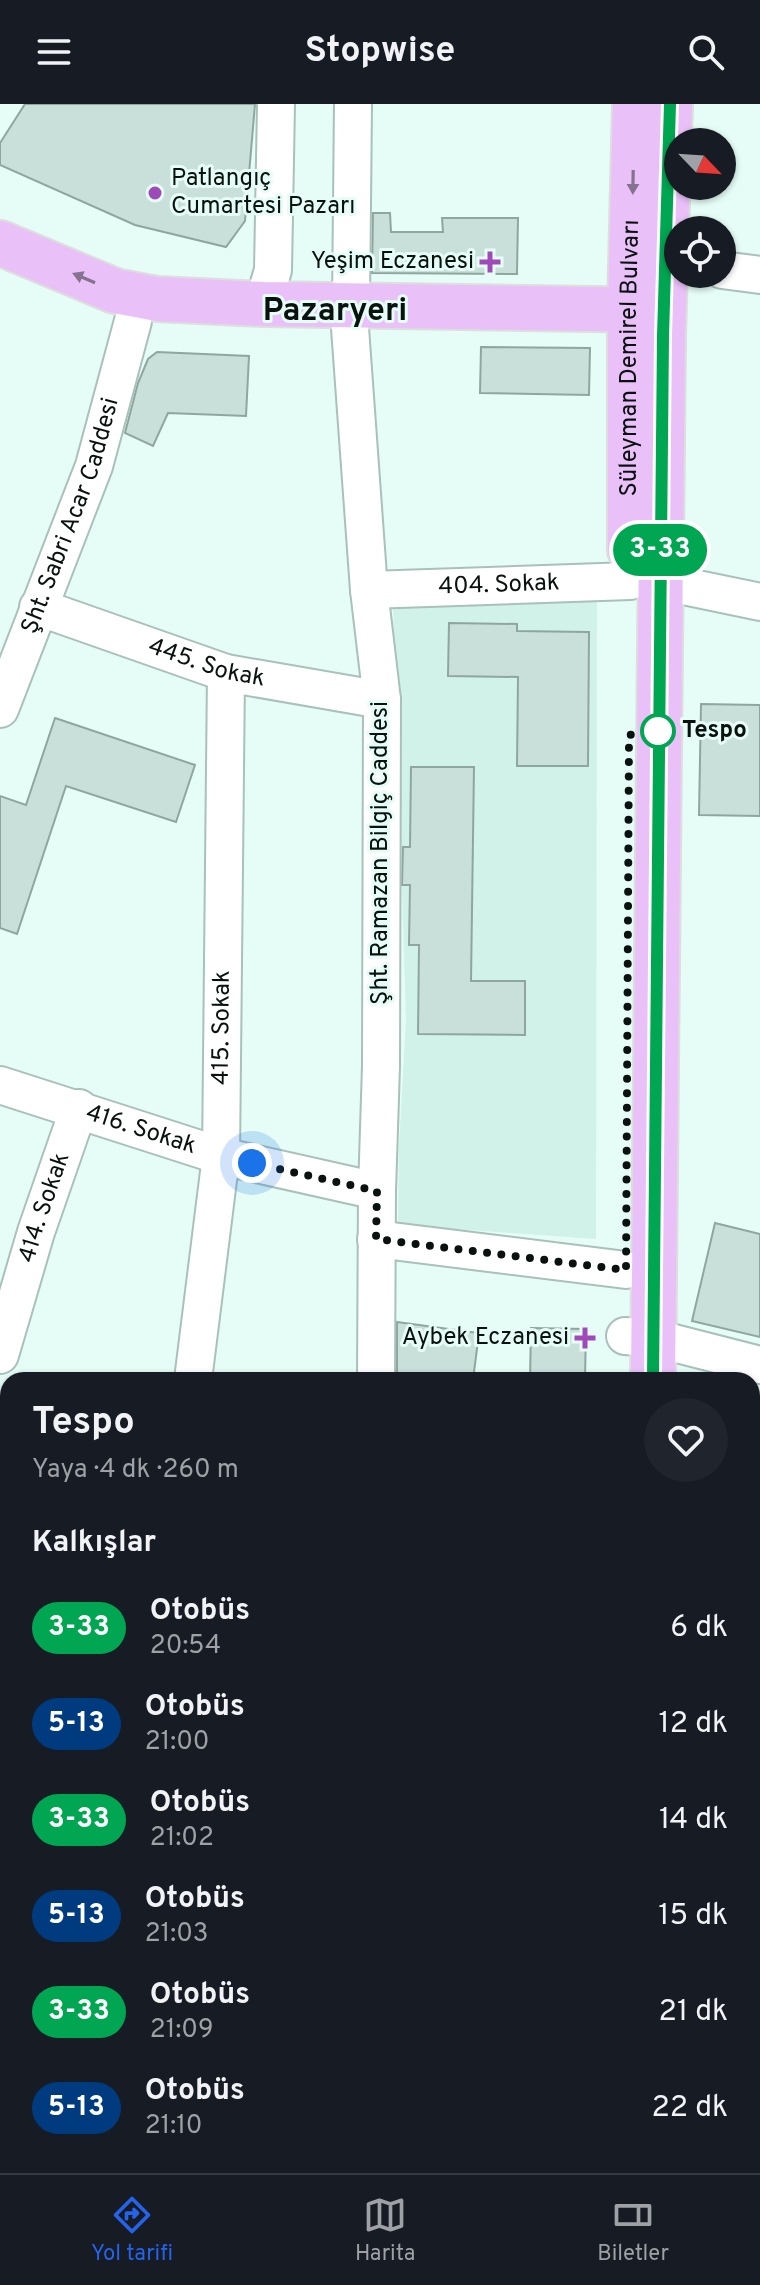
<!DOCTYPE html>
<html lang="tr">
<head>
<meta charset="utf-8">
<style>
  :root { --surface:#171b24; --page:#20242c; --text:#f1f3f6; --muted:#9ea1a6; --line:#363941; --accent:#2563eb }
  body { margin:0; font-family:Overpass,sans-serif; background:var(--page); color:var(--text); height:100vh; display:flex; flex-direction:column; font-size:30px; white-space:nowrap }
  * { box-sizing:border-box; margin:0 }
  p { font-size:26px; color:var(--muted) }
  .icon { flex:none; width:44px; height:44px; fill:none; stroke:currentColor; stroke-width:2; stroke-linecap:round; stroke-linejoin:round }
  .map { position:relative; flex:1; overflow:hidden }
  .details { position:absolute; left:0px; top:1268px; width:760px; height:802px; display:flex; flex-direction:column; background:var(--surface); border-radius:24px 24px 0 0; box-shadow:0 2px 6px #0004 }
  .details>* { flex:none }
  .badge { padding:0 16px; border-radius:26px; font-size:28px; line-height:52px }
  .needle { width:52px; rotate:115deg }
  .tools { position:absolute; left:664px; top:24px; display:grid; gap:16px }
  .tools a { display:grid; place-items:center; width:72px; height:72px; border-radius:50%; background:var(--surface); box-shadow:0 2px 6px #0004; font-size:40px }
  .you { position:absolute; width:40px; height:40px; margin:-20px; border:6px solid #fff; border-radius:50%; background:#1a73e8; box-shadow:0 0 0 12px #1a73e833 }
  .map>.badge { position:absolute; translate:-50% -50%; box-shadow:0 0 0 4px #fff }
  h2 { padding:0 32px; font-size:30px; line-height:72px }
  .round { display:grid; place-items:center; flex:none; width:84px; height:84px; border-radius:42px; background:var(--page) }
  .summary { display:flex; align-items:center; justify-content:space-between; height:136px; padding:0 32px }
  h1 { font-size:38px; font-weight:700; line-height:60px }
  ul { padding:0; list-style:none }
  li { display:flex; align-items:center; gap:24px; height:96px; padding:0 32px }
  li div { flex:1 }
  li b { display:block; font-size:30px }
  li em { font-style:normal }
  li .badge { min-width:88px; font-weight:700; text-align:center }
  header { display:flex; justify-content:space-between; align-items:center; height:104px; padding:0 32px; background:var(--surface); font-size:36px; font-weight:700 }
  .tab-bar { display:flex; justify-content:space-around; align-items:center; height:112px; border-top:2px solid var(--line); background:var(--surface); font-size:22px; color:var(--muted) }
  .tab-bar a { display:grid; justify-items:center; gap:4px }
  .tab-bar .active { color:var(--accent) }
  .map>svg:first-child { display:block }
  .built { fill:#d1f2e9 }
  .building { fill:#c8e0d9; stroke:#8fa69f; stroke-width:2 }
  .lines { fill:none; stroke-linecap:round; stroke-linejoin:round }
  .minor-casing { stroke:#a9c1ba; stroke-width:40 }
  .major-casing { stroke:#dddedd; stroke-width:48 }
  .minor { stroke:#fff; stroke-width:36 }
  .major { stroke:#e9c0f8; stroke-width:44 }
  .oneway { fill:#84728f }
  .line-casing { stroke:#fff; stroke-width:18 }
  .line { stroke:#00a651; stroke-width:12 }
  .walk { stroke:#09120f; stroke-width:8; stroke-dasharray:0 14.4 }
  .poi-dot { fill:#9e4ab9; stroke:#e5fdf6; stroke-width:3 }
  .stop-dot { fill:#fff; stroke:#00a651; stroke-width:4 }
  .labels { text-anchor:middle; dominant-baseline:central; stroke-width:6; stroke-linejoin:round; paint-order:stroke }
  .poi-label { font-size:24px; fill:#09120f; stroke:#e5fdf6; text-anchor:end }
  .street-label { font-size:24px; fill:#09120f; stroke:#e5fdf6 }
  .stop-label { font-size:24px; font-weight:bold; fill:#09120f; stroke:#e5fdf6; text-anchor:start }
  .district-label { font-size:32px; font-weight:bold; fill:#09120f; stroke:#e5fdf6 }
</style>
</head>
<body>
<header><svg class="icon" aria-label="menu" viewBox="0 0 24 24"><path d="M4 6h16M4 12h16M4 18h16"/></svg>Stopwise<svg class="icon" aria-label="search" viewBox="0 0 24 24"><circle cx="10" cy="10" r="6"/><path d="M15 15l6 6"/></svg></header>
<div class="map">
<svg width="760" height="2069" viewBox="0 0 760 2069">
  <rect width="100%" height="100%" fill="#e5fdf6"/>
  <!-- built -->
  <path class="built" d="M 597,496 L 596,1135 L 398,1121 L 399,1043 L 406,915 L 393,502 Z"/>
  <!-- building -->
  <path class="building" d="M 25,0 L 255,0 L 245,117 L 226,143 L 135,121 L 0,61 L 0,39 Z
    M 373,109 L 390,109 L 391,128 L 443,128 L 442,114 L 518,114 L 517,170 L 372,169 Z
    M 481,243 L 590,244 L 589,291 L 480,289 Z
    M 157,248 L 249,252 L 246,312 L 168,309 L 153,342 L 125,329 L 138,279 L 148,255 Z
    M 449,519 L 517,520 L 517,527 L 589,528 L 588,662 L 517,662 L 518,573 L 448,572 Z
    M 701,600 L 760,601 L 760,712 L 699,711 Z
    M 55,614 L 195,661 L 176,718 L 66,682 L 17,830 L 0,824 L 0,692 L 26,701 Z
    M 411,663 L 474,663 L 471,877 L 525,877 L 525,931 L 418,930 L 419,841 L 409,841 L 410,781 L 402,781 L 403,743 L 410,743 Z
    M 715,1119 L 760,1130 L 760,1233 L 692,1217 Z
    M 397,1218 L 479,1229 L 473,1276 L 422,1276 L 397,1273 Z
    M 531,1224 L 586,1225 L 585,1276 L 530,1276 Z"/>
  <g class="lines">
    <!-- minor casing -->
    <g class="minor-casing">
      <g id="minor">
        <path d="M 722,166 L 760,171"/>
        <path d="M 263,200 L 273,166 L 276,0"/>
        <path d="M 351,200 L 353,0"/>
        <path d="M 350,224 L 369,486 L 382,596 L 381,962 L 377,1087 L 376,1276"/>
        <path d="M 659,477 L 760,498"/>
        <path id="s1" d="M 369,486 L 630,477"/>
        <path id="s2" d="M 38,503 L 226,569 L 382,596"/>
        <path id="s3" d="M 0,605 L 94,362 L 133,217"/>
        <path id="s4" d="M 0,981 L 221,1052 L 377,1087"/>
        <path d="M 376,1135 L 626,1166"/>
        <path d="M 625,1232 L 654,1234 L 760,1261"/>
        <path id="s5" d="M 0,1251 L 36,1128 L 79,1004"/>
        <path id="s6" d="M 193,1276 L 221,1052 L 226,569"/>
        <path d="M 0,1528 L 8,1530"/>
        <path d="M 0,1746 L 8,1748"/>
        <path d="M 0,1956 L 8,1882"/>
        <path d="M 0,2017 L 8,2019"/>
        <path d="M 752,2022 L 760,1915"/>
        <path d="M 216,2062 L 256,2069"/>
        <path d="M 348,2062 L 348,2069"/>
        <path d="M 162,2069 L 162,2062"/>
      </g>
    </g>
    <!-- major casing -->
    <g class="major-casing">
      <g id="major">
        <path d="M 0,139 L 115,187 L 157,195 L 263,200 L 661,206"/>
        <path id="s7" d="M 630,446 L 630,205 L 635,0"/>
        <path d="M 653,1276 L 663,232 L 670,0"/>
        <path d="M 641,2069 L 641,2062"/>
      </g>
    </g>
    <!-- minor -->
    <use href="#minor" class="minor"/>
    <!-- major -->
    <use href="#major" class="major"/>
  </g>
  <!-- one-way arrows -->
  <defs><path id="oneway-solid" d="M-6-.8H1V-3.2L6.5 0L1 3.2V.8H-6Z" transform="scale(2)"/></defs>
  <g class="oneway">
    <use href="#oneway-solid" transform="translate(633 78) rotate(91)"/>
    <use href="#oneway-solid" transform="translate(84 174) rotate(-157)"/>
  </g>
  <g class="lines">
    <!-- line casing -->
    <g class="line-casing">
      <path id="line" d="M 653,1276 L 663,232 L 670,0"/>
    </g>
    <!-- line -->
    <use href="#line" class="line"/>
    <!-- walk -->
    <path class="walk" d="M 252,1059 L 377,1087 L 376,1135 L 626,1166 L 629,631 L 658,627"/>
  </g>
  <!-- markers -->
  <g class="poi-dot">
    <circle cx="155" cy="89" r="8"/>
    <path d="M486 146h8v8h8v8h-8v8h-8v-8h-8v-8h8z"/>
    <path d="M581 1222h8v8h8v8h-8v8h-8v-8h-8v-8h8z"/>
  </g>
  <circle class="stop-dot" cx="658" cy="627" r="16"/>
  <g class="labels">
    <!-- poi labels -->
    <g class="poi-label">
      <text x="171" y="75" text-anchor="start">Patlangıç<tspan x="171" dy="28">Cumartesi Pazarı</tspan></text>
      <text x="474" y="158">Yeşim Eczanesi</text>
      <text x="569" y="1234">Aybek Eczanesi</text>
    </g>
    <!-- street labels -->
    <g class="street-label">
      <text stroke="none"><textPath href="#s7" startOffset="192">Süleyman Demirel Bulvarı</textPath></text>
      <text stroke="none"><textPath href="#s3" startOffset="206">Şht. Sabri Acar Caddesi</textPath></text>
      <text stroke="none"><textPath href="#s1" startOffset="130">404. Sokak</textPath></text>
      <text stroke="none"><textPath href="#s2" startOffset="178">445. Sokak</textPath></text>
      <text transform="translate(381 749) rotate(-90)">Şht. Ramazan Bilgiç Caddesi</text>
      <text stroke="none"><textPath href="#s6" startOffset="354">415. Sokak</textPath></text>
      <text stroke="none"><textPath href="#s4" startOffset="148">416. Sokak</textPath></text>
      <text stroke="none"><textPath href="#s5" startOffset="154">414. Sokak</textPath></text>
    </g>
    <!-- stop labels -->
    <g class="stop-label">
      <text x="682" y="627">Tespo</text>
    </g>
    <!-- district labels -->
    <g class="district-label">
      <text x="335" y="208">Pazaryeri</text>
    </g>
  </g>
</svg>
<div class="tools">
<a><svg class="needle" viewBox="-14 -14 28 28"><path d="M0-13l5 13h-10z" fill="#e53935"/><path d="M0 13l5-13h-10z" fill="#9ea1a6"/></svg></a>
<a><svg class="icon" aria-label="locate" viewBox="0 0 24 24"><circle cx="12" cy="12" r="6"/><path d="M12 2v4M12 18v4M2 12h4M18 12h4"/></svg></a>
</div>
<div class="you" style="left:252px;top:1059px"></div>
<b class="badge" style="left:660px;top:446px;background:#00a651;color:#fff">3-33</b>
<section class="details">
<div class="summary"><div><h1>Tespo</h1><p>Yaya · 4 dk · 260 m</p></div><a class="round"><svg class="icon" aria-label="heart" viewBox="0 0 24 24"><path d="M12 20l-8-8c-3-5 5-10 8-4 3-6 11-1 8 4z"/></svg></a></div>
<h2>Kalkışlar</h2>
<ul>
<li><span class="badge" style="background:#00a651;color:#fff">3-33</span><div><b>Otobüs</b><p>20:54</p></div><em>6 dk</em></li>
<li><span class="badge" style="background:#003b80;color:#fff">5-13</span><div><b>Otobüs</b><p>21:00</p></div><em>12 dk</em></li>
<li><span class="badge" style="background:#00a651;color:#fff">3-33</span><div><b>Otobüs</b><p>21:02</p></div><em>14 dk</em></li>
<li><span class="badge" style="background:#003b80;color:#fff">5-13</span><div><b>Otobüs</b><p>21:03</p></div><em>15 dk</em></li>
<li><span class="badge" style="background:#00a651;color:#fff">3-33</span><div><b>Otobüs</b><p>21:09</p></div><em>21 dk</em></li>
<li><span class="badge" style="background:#003b80;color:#fff">5-13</span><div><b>Otobüs</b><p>21:10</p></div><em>22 dk</em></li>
</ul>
</section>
</div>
<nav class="tab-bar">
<a class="active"><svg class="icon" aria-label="directions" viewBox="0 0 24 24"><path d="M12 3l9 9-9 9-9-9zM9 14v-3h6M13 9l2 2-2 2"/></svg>Yol tarifi</a>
<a><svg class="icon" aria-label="map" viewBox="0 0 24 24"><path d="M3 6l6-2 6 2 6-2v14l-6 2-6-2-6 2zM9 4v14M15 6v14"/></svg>Harita</a>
<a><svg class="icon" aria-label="tickets" viewBox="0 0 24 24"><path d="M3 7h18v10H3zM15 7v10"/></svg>Biletler</a>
</nav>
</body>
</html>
